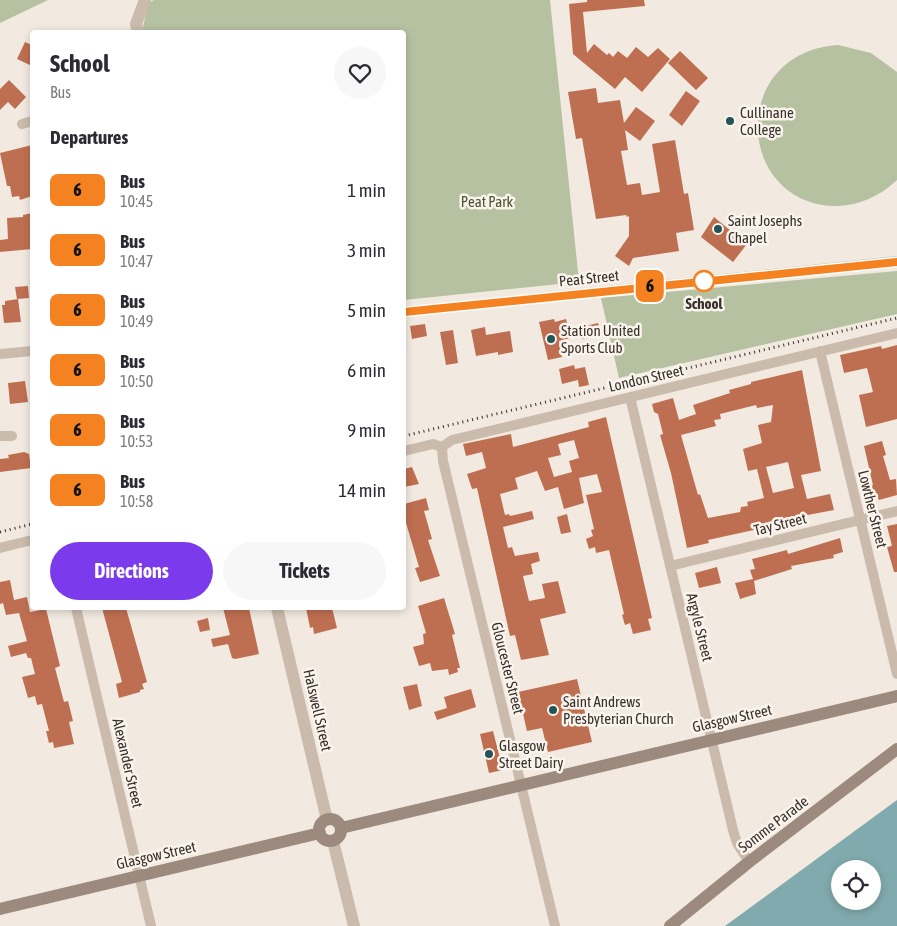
<!DOCTYPE html>
<html lang="en">
<head>
<meta charset="utf-8">
<style>
  :root { --surface:#fff; --page:#f7f7f7; --text:#2b2b33; --muted:#7c7c81; --accent:#7c3aed }
  body { margin:0; font-family:"Asap Condensed",sans-serif; background:var(--page); color:var(--text); height:100vh; display:flex; flex-direction:column; font-size:19px; white-space:nowrap }
  * { box-sizing:border-box; margin:0 }
  p { font-size:16px; color:var(--muted) }
  .icon { flex:none; width:28px; height:28px; fill:none; stroke:currentColor; stroke-width:2; stroke-linecap:round; stroke-linejoin:round }
  .map { position:relative; flex:1; overflow:hidden }
  .side { position:absolute; left:30px; top:30px; width:376px; height:580px; display:flex; flex-direction:column; background:var(--surface); border-radius:5px; box-shadow:0 2px 8px #0003 }
  .side>* { flex:none }
  .badge { padding:0 10px; border-radius:8px; font-size:18px; line-height:32px }
  .tools { position:absolute; left:831px; top:860px; display:grid; gap:10px }
  .tools a { display:grid; place-items:center; width:50px; height:50px; border-radius:50%; background:var(--surface); box-shadow:0 2px 8px #0003; font-size:25px }
  .map>.badge { position:absolute; translate:-50% -50%; box-shadow:0 0 0 2px #fff }
  h2 { padding:0 20px; font-size:19px; line-height:45px }
  .round { display:grid; place-items:center; flex:none; width:52px; height:52px; border-radius:26px; background:var(--page) }
  .headline { display:flex; align-items:center; justify-content:space-between; height:85px; padding:0 20px }
  h1 { font-size:24px; font-weight:700; line-height:38px }
  .cta { display:flex; gap:10px; margin-top:auto; padding:10px 20px }
  .cta a { flex:1; height:58px; border-radius:30px; background:var(--accent); color:#fff; font-size:20px; font-weight:700; line-height:58px; text-align:center }
  .cta a+a { background:var(--page); color:var(--text) }
  ul { padding:0; list-style:none }
  li { display:flex; align-items:center; gap:15px; height:60px; padding:0 20px }
  li div { flex:1 }
  li b { display:block; font-size:19px }
  li em { font-style:normal }
  li .badge { min-width:55px; font-weight:700; text-align:center }
  .map>svg:first-child { display:block }
  .green { fill:#b5c1a1 }
  .water { fill:#81aaae; fill-rule:evenodd }
  .building { fill:#bf6f51; fill-rule:evenodd }
  .lines { fill:none; stroke-linecap:round; stroke-linejoin:round }
  .minor { stroke:#cabbad; stroke-width:10 }
  .tertiary { stroke:#cabbad; stroke-width:12 }
  .secondary { stroke:#9d8a7e; stroke-width:12 }
  .rail { stroke:#38302b; stroke-width:3; stroke-dasharray:1 4; stroke-linecap:butt }
  .line-casing { stroke:#fff; stroke-width:11 }
  .line { stroke:#f58220; stroke-width:8 }
  .poi-dot { fill:#225358; stroke:#faf4ed; stroke-width:2 }
  .stop-dot { fill:#fff; stroke:#f58220; stroke-width:2.5 }
  .labels { text-anchor:middle; dominant-baseline:central; stroke-width:5; stroke-linejoin:round; paint-order:stroke }
  .poi-label { font-size:15px; fill:#38302b; stroke:#faf4ed; text-anchor:start }
  .park-label { font-size:15px; fill:#475530; stroke:#faf4ed }
  .street-label { font-size:15px; fill:#38302b; stroke:#faf4ed }
  .stop-label { font-size:15px; font-weight:bold; fill:#38302b; stroke:#faf4ed }
</style>
</head>
<body>
<div class="map">
<svg width="897" height="926" viewBox="0 0 897 926">
  <rect width="100%" height="100%" fill="#f2eae0"/>
  <!-- green -->
  <path class="green" d="M 0,0 L 48,0 L 0,23 Z
    M 154,0 L 550,0 L 579,282 L 404,300 L 404,32 L 142,32 L 148,3 Z
    M 838,45 L 871,53 L 897,72 L 897,180 C 879,197 857,207 832,206 C 734,200 730,52 838,45 Z
    M 897,271 L 897,314 L 619,378 L 601,298 Z"/>
  <!-- water -->
  <path class="water" d="M 897,800 L 897,926 L 725,926 ZM 840,869 L 872,869 L 872,901 L 840,901 Z"/>
  <!-- building -->
  <path class="building" d="M 587,0 L 644,0 L 645,6 L 583,12 L 587,53 L 594,44 L 607,55 L 609,53 L 613,57 L 618,51 L 627,58 L 636,47 L 648,57 L 658,48 L 670,59 L 642,92 L 625,77 L 615,89 L 573,54 L 569,4 L 587,2 Z
    M 25,42 L 32,45 L 32,66 L 17,59 Z
    M 680,51 L 708,78 L 696,90 L 668,63 Z
    M 9,80 L 26,97 L 15,109 L 8,102 L 0,110 L 0,89 Z
    M 596,88 L 598,103 L 620,100 L 624,123 L 636,107 L 655,121 L 640,141 L 625,130 L 628,150 L 621,151 L 627,185 L 640,183 L 642,195 L 660,192 L 652,144 L 675,140 L 684,194 L 688,193 L 694,230 L 676,233 L 679,251 L 633,258 L 629,266 L 615,256 L 629,236 L 629,216 L 627,217 L 626,215 L 596,219 L 582,138 L 576,139 L 568,92 Z
    M 686,91 L 700,101 L 682,126 L 669,115 Z
    M 32,145 L 32,196 L 20,200 L 19,196 L 12,197 L 10,186 L 7,186 L 0,153 Z
    M 32,213 L 32,249 L 0,252 L 0,240 L 8,239 L 7,218 L 23,217 L 23,215 Z
    M 714,217 L 747,244 L 733,262 L 701,237 Z
    M 28,286 L 29,298 L 17,299 L 15,287 Z
    M 18,299 L 21,322 L 4,323 L 2,305 L 5,305 L 5,301 Z
    M 554,319 L 555,322 L 566,319 L 569,330 L 598,323 L 601,335 L 582,339 L 581,335 L 559,341 L 562,357 L 548,360 L 539,322 Z
    M 425,324 L 427,336 L 412,339 L 410,326 Z
    M 485,327 L 486,335 L 510,331 L 513,352 L 498,355 L 498,352 L 476,356 L 471,330 Z
    M 453,330 L 458,363 L 446,365 L 440,332 Z
    M 897,345 L 897,419 L 866,427 L 859,395 L 873,392 L 867,368 L 844,373 L 840,355 L 881,346 L 882,349 Z
    M 574,365 L 575,369 L 585,367 L 589,385 L 579,387 L 578,380 L 562,384 L 559,369 Z
    M 802,370 L 821,471 L 801,475 L 807,499 L 830,494 L 834,510 L 776,521 L 777,525 L 708,540 L 709,543 L 687,548 L 671,473 L 660,435 L 663,434 L 658,414 L 654,412 L 652,404 L 673,398 L 679,420 L 696,414 L 693,405 L 730,393 L 729,390 L 751,384 L 751,382 ZM 756,405 L 757,408 L 773,405 L 771,422 L 758,425 L 762,443 L 743,449 L 748,471 L 757,469 L 764,498 L 747,502 L 748,506 L 741,507 L 740,512 L 708,518 L 700,494 L 698,495 L 681,435 L 716,426 L 714,420 L 721,419 L 720,414 ZM 788,462 L 794,488 L 773,493 L 766,467 Z
    M 25,381 L 28,402 L 10,404 L 8,383 Z
    M 606,417 L 652,618 L 648,619 L 651,630 L 633,634 L 630,623 L 625,625 L 622,615 L 624,614 L 609,550 L 596,553 L 595,547 L 589,549 L 586,539 L 593,536 L 591,530 L 594,529 L 586,495 L 602,492 L 597,474 L 579,478 L 584,503 L 564,509 L 558,487 L 545,491 L 537,471 L 515,478 L 518,489 L 500,494 L 505,515 L 509,514 L 510,516 L 532,511 L 534,519 L 503,527 L 508,548 L 512,547 L 515,556 L 538,552 L 540,561 L 531,564 L 533,574 L 523,576 L 529,601 L 545,598 L 542,584 L 558,581 L 566,613 L 540,619 L 549,655 L 521,660 L 515,635 L 510,636 L 477,488 L 472,489 L 467,474 L 486,468 L 482,452 L 466,456 L 463,444 L 511,434 L 513,447 L 589,427 L 588,422 ZM 574,440 L 579,458 L 569,461 L 572,472 L 554,477 L 548,458 L 561,455 L 558,444 Z
    M 882,441 L 886,455 L 883,456 L 890,480 L 896,479 L 897,495 L 879,500 L 877,496 L 874,497 L 871,486 L 873,485 L 864,446 Z
    M 24,452 L 29,454 L 31,468 L 0,472 L 0,459 L 9,458 L 8,455 Z
    M 412,467 L 419,484 L 404,487 L 404,469 Z
    M 426,498 L 429,510 L 424,511 L 432,539 L 428,540 L 440,576 L 420,582 L 415,568 L 419,567 L 404,516 L 404,504 Z
    M 567,514 L 571,532 L 561,534 L 557,517 Z
    M 897,524 L 897,572 L 894,572 L 887,547 L 892,546 L 887,526 Z
    M 840,538 L 843,552 L 833,555 L 834,558 L 791,566 L 792,569 L 754,581 L 756,594 L 740,599 L 735,583 L 753,579 L 750,570 L 755,569 L 752,559 L 787,550 L 788,554 Z
    M 717,567 L 721,583 L 699,588 L 695,573 Z
    M 10,580 L 14,600 L 27,597 L 30,612 L 46,609 L 60,666 L 55,668 L 64,702 L 68,701 L 73,721 L 69,722 L 74,744 L 54,748 L 53,742 L 49,743 L 46,731 L 49,731 L 42,704 L 37,705 L 35,696 L 28,698 L 22,677 L 35,674 L 31,658 L 28,658 L 26,653 L 11,657 L 8,646 L 27,641 L 19,613 L 6,615 L 3,603 L 0,604 L 0,582 Z
    M 444,598 L 455,634 L 452,635 L 460,668 L 457,668 L 458,672 L 449,675 L 448,669 L 432,671 L 430,663 L 419,666 L 413,647 L 424,644 L 423,634 L 426,633 L 418,606 Z
    M 102,608 L 126,608 L 147,682 L 142,684 L 144,689 L 140,690 L 140,692 L 119,698 L 116,684 L 122,682 Z
    M 223,608 L 249,608 L 259,654 L 235,659 L 232,658 L 228,644 L 213,647 L 211,639 L 230,635 Z
    M 306,608 L 332,608 L 337,628 L 314,634 L 313,627 L 310,628 Z
    M 208,618 L 210,630 L 200,632 L 197,621 Z
    M 577,679 L 592,742 L 548,752 L 542,728 L 527,731 L 518,692 Z
    M 417,684 L 422,706 L 409,710 L 403,687 Z
    M 471,689 L 476,707 L 437,720 L 434,712 L 447,708 L 444,697 Z
    M 493,731 L 503,770 L 489,773 L 480,734 Z"/>
  <g class="lines">
    <!-- minor -->
    <path class="minor" d="M 22,124 L 32,121
      M 404,312 L 897,261
      M 820,351 L 897,674
      M 0,354 L 32,351
      M 630,397 L 733,830 L 737,843 L 749,862
      M 0,436 L 12,436
      M 442,447 L 443,461 L 555,926
      M 442,447 L 452,440 L 897,333
      M 404,451 L 433,444 L 442,447
      M 0,548 L 32,540
      M 670,566 L 897,511
      M 76,608 L 151,926"/>
    <!-- tertiary -->
    <path class="tertiary" d="M 138,32 L 136,24 L 145,0
      M 277,608 L 327,820
      M 333,841 L 354,926"/>
    <!-- secondary -->
    <path class="secondary" d="M319 830a11 11 0 1 1 22 0a11 11 0 1 1-22 0Z
      M 341,828 L 897,696
      M 0,909 L 320,833
      M 670,926 L 749,862 L 897,749"/>
    <!-- rail -->
    <path class="rail" d="M 404,436 L 897,318
      M 0,532 L 32,524"/>
  </g>
  <g class="lines">
    <!-- line casing -->
    <g class="line-casing">
      <path id="line" d="M 404,312 L 897,262"/>
    </g>
    <!-- line -->
    <use href="#line" class="line"/>
  </g>
  <!-- markers -->
  <g class="poi-dot">
    <circle cx="730" cy="121" r="5"/>
    <circle cx="718" cy="229" r="5"/>
    <circle cx="551" cy="339" r="5"/>
    <circle cx="553" cy="710" r="5"/>
    <circle cx="489" cy="754" r="5"/>
  </g>
  <circle class="stop-dot" cx="704" cy="281" r="10"/>
  <g class="labels">
    <!-- poi labels -->
    <g class="poi-label">
      <text x="740" y="112">Cullinane<tspan x="740" dy="17">College</tspan></text>
      <text x="728" y="220">Saint Josephs<tspan x="728" dy="17">Chapel</tspan></text>
      <text x="561" y="330">Station United<tspan x="561" dy="17">Sports Club</tspan></text>
      <text x="563" y="701">Saint Andrews<tspan x="563" dy="17">Presbyterian Church</tspan></text>
      <text x="499" y="745">Glasgow<tspan x="499" dy="17">Street Dairy</tspan></text>
    </g>
    <!-- park labels -->
    <g class="park-label">
      <text x="487" y="201">Peat Park</text>
    </g>
    <!-- street labels -->
    <g class="street-label">
      <text transform="translate(589 278) rotate(-6)">Peat Street</text>
      <text transform="translate(646 378) rotate(-13)">London Street</text>
      <text transform="translate(873 509) rotate(76)">Lowther Street</text>
      <text transform="translate(780 524) rotate(-14)">Tay Street</text>
      <text transform="translate(700 627) rotate(76)">Argyle Street</text>
      <text transform="translate(508 668) rotate(76)">Gloucester Street</text>
      <text transform="translate(318 710) rotate(77)">Halswell Street</text>
      <text transform="translate(732 718) rotate(-13)">Glasgow Street</text>
      <text transform="translate(128 763) rotate(77)">Alexander Street</text>
      <text transform="translate(773 824) rotate(-37)">Somme Parade</text>
      <text transform="translate(156 855) rotate(-13)">Glasgow Street</text>
    </g>
    <!-- stop labels -->
    <g class="stop-label">
      <text x="704" y="303">School</text>
    </g>
  </g>
</svg>
<div class="tools">
<a><svg class="icon" aria-label="locate" viewBox="0 0 24 24"><circle cx="12" cy="12" r="6"/><path d="M12 2v4M12 18v4M2 12h4M18 12h4"/></svg></a>
</div>
<b class="badge" style="left:650px;top:286px;background:#f58220;color:#111">6</b>
<section class="side">
<div class="headline"><div><h1>School</h1><p>Bus</p></div><a class="round"><svg class="icon" aria-label="heart" viewBox="0 0 24 24"><path d="M12 20l-8-8c-3-5 5-10 8-4 3-6 11-1 8 4z"/></svg></a></div>
<h2>Departures</h2>
<ul>
<li><span class="badge" style="background:#f58220;color:#111">6</span><div><b>Bus</b><p>10:45</p></div><em>1 min</em></li>
<li><span class="badge" style="background:#f58220;color:#111">6</span><div><b>Bus</b><p>10:47</p></div><em>3 min</em></li>
<li><span class="badge" style="background:#f58220;color:#111">6</span><div><b>Bus</b><p>10:49</p></div><em>5 min</em></li>
<li><span class="badge" style="background:#f58220;color:#111">6</span><div><b>Bus</b><p>10:50</p></div><em>6 min</em></li>
<li><span class="badge" style="background:#f58220;color:#111">6</span><div><b>Bus</b><p>10:53</p></div><em>9 min</em></li>
<li><span class="badge" style="background:#f58220;color:#111">6</span><div><b>Bus</b><p>10:58</p></div><em>14 min</em></li>
</ul>
<div class="cta"><a>Directions</a><a>Tickets</a></div>
</section>
</div>
</body>
</html>
